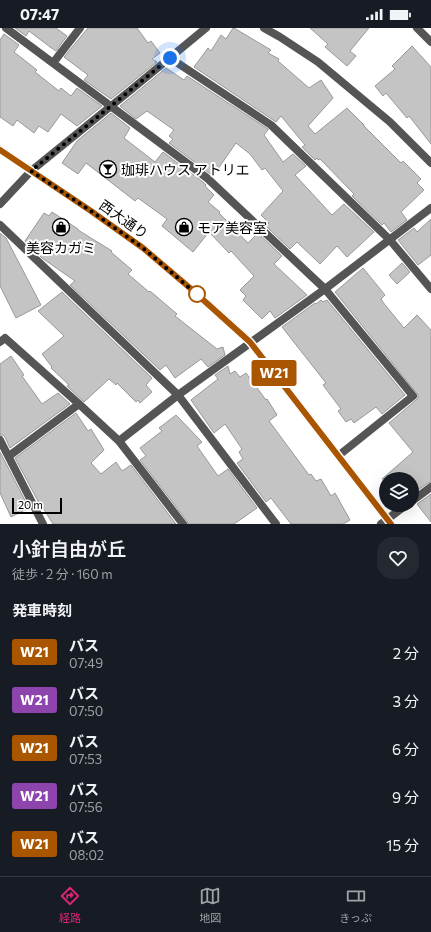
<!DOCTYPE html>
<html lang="ja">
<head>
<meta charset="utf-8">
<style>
  :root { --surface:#171b24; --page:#242831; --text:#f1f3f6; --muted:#9ea1a6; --line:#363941; --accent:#db2777 }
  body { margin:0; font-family:Commissioner,"Noto Sans JP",sans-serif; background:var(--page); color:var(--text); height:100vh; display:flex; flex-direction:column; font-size:15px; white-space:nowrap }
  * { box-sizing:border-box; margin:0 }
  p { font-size:13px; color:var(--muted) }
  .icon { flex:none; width:22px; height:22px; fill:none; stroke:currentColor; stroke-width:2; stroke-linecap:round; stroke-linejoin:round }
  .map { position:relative; height:496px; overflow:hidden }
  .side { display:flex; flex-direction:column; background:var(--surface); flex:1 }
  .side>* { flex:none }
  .badge { padding:0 8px; border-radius:3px; font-size:14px; line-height:26px }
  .controls { position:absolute; left:379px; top:444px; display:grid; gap:8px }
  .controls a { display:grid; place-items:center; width:40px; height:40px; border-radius:50%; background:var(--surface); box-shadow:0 4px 16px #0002; font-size:20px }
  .scale { position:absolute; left:12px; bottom:10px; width:50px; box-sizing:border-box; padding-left:4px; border:2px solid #000; border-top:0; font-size:11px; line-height:14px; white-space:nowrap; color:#000; -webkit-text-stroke:3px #fff; paint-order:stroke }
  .you { position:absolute; width:20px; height:20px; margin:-10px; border:3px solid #fff; border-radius:50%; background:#1a73e8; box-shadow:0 0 0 6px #1a73e833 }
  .map>.badge { position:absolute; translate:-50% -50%; box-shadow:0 0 0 2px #fff }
  h2 { padding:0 12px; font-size:15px; line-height:36px }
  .round { display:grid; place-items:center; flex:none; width:42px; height:42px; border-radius:16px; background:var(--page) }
  .overview { display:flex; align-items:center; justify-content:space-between; height:68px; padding:0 12px }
  h1 { font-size:19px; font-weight:600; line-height:30px }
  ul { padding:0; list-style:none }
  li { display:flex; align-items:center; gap:12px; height:48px; padding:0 12px }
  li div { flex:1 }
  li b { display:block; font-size:15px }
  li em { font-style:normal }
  li .badge { min-width:44px; font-weight:700; text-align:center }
  .status { display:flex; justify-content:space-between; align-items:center; height:28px; padding:0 20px; background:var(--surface); direction:ltr }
  .status svg { height:11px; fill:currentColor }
  .dock { display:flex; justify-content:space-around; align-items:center; height:56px; border-top:1px solid var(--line); background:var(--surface); font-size:11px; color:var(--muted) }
  .dock a { display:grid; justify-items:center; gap:2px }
  .dock .on { color:var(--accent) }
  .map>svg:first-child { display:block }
  .building { fill:#c4c4c4; stroke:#999 }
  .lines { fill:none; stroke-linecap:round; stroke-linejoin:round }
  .minor { stroke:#555; stroke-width:8 }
  .tertiary { stroke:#555; stroke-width:8 }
  .line-casing { stroke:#fff; stroke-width:9 }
  .line { stroke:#a50; stroke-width:6 }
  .walk { stroke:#000; stroke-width:4; stroke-dasharray:0 7.2 }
  .stop-dot { fill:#fff; stroke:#a50; stroke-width:2 }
  .labels { text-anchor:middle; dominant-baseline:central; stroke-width:4; stroke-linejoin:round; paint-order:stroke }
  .poi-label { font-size:14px; fill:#000; stroke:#fff; text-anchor:start }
  .street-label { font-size:14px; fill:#000; stroke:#fff }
</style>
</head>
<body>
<div class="status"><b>07:47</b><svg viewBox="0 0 49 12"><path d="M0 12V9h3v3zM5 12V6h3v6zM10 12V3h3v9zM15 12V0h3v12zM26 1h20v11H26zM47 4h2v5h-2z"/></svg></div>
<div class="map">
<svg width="431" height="496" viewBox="0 0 431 496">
  <rect width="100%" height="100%" fill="#fff"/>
  <!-- building -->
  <path class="building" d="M 15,0 L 56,0 L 67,8 L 56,23 L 50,19 L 29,3 L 26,8 Z
    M 88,0 L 137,0 L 148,15 L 151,13 L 160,25 L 152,31 L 157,34 L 111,71 L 84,52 L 88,47 L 64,29 Z
    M 233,0 L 234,0 L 271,22 L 268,25 L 279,31 L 278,33 L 309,60 L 321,52 L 333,70 L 308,98 L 315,106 L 347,80 L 364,97 L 364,98 L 401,135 L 403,133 L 421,151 L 417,155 L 424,162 L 401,184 L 407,192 L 391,204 L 384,195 L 382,197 L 352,168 L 354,166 L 320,131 L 318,132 L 317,130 L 315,132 L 302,119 L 305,117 L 281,88 L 276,94 L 194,39 L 208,20 L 211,23 L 221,7 L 226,11 Z
    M 310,0 L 369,0 L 350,23 L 356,28 L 347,38 L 325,19 L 328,16 Z
    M 4,6 L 19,17 L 14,24 L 37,42 L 35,44 L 59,63 L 61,60 L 71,68 L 77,60 L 102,78 L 77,98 L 61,86 L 48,104 L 39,98 L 34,105 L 17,92 L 13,98 L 0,89 L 0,12 Z
    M 412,18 L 431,39 L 431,116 L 409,88 L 407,90 L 386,65 L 383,68 L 375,58 L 395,41 L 392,38 Z
    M 166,40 L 184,52 L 187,48 L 268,101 L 268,102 L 264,107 L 283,134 L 293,126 L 306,138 L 295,147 L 332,187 L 344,176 L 374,204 L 347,229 L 337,218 L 320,236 L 297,214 L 290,221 L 266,198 L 269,195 L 261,187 L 283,163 L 265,140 L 262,142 L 250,126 L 236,115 L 213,148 L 169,115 L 173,111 L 169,108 L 174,102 L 147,83 L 136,91 L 120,78 Z
    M 111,85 L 130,100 L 124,110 L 155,134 L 163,124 L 203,154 L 206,157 L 205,158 L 214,167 L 208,174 L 220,184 L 219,185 L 248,215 L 258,205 L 282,228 L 274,236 L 307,267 L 275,290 L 270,283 L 262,291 L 243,272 L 246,268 L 240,262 L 254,248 L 231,223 L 229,225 L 209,204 L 193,224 L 162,198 L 167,191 L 138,170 L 135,173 L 86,135 L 78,146 L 62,135 L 77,113 Z
    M 52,184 L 78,201 L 78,202 L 112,223 L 111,224 L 132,242 L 128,246 L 149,264 L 150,263 L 177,286 L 175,288 L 217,321 L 223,319 L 225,327 L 208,339 L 201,331 L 175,350 L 166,337 L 160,342 L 70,257 L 75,253 L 42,230 L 25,213 L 44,185 L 49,188 Z
    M 431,191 L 431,227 L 418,237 L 398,212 L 414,200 L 417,204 Z
    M 0,205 L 6,210 L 41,277 L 16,290 L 0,258 Z
    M 402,235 L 410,244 L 397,256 L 389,247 Z
    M 363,240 L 385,267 L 381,271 L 382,272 L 382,273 L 404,300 L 417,287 L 431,302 L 431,454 L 428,455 L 412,466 L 412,451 L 382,451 L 413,424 L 389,395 L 416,372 L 418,370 L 418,367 L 335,264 Z
    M 62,264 L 152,350 L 146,357 L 152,364 L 140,375 L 138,372 L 136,374 L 117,355 L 116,357 L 109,351 L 84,374 L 67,358 L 69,357 L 51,340 L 52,339 L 42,326 L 64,308 L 38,283 Z
    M 321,272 L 323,274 L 327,272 L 405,367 L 382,386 L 376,379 L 354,395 L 351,391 L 346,394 L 338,383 L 341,381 L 323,357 L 326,355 L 282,299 L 315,275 L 316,276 Z
    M 11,328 L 24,347 L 22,348 L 42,376 L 58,365 L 70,376 L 10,420 L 5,409 L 3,407 L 0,407 L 0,336 Z
    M 228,338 L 230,346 L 235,343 L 240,349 L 246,345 L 266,372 L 267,371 L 277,387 L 269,393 L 309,447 L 311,446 L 316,453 L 321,451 L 331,468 L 335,465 L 350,492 L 343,496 L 291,496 L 271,470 L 266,474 L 237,435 L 243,431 L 239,424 L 242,421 L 225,396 L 214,405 L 191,372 L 218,351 L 215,347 Z
    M 76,385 L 88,403 L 91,401 L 104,422 L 91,435 L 101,446 L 116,434 L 122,443 L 131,437 L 176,496 L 53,496 L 40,475 L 39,475 L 15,430 Z
    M 176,387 L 202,414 L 197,418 L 218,448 L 228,441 L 257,480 L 234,496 L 188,496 L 187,493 L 140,432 L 146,428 L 140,420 L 162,403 L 159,400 Z
    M 0,424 L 29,480 L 11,489 L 0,465 Z
    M 431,466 L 431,494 L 417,476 Z"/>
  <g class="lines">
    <!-- minor -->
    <path class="minor" d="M 6,0 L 207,150 L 325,261 L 413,368 L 338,428
      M 264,0 L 280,9 L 318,34 L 390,94 L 431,135
      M 417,0 L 431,14
      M 170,30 L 271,97 L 390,212 L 431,261
      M 53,35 L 80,0
      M 0,176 L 31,143 L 132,61 L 206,0
      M 0,197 L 178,367 L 276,496
      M 0,314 L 5,310 L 79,376 L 119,413 L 183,496
      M 0,412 L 43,496
      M 119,413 L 178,367 L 325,261 L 431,180
      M 9,428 L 79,376
      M 412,473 L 431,459
      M 381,496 L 406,477"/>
    <!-- tertiary -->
    <path class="tertiary" d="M 0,122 L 91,183 L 143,220 L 190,260 L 250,314 L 391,496"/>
  </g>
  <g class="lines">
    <!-- line casing -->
    <g class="line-casing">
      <path id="line" d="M 0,122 L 91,183 L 143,220 L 190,260 L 250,314 L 391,496"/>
    </g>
    <!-- line -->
    <use href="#line" class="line"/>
    <!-- walk -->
    <path class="walk" d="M 170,30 L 31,143 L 91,183 L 143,220 L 200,269 L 197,266"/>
  </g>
  <!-- icons -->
  <defs>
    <g id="bar-ring" transform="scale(0.9)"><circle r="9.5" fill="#fff" stroke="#000" stroke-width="1.5"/><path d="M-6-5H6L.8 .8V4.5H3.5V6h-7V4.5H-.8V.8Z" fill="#000"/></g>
    <g id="shop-ring" transform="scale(0.9)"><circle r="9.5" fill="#fff" stroke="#000" stroke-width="1.5"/><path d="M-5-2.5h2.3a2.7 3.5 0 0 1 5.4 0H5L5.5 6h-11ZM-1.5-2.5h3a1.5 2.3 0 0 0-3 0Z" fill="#000"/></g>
  </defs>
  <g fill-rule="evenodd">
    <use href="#bar-ring" x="108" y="141"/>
    <use href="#shop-ring" x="61" y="199"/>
    <use href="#shop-ring" x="184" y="199"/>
  </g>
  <!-- markers -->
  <circle class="stop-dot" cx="197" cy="266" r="8"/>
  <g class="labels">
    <!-- poi labels -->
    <g class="poi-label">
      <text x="121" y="141">珈琲ハウス アトリエ</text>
      <text x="197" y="199">モア美容室</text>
      <text x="61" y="219" text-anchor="middle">美容カガミ</text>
    </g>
    <!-- street labels -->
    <g class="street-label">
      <text transform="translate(124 191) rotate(35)">西大通り</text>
    </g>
  </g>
</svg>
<div class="controls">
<a><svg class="icon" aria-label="layers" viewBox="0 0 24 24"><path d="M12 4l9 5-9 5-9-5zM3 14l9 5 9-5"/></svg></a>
</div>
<div class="scale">20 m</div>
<div class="you" style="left:170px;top:30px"></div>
<b class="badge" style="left:274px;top:345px;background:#a50;color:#fff">W21</b>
</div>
<section class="side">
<div class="overview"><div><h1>小針自由が丘</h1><p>徒歩 · 2 分 · 160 m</p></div><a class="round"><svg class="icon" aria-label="heart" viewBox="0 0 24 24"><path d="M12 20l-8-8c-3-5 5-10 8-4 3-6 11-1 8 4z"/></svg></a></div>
<h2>発車時刻</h2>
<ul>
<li><span class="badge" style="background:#a50;color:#fff">W21</span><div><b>バス</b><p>07:49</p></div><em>2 分</em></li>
<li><span class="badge" style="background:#8e44ad;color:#fff">W21</span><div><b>バス</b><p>07:50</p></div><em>3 分</em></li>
<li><span class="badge" style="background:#a50;color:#fff">W21</span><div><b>バス</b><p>07:53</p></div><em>6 分</em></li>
<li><span class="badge" style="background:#8e44ad;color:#fff">W21</span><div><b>バス</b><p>07:56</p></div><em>9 分</em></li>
<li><span class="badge" style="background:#a50;color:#fff">W21</span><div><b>バス</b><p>08:02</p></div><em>15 分</em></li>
</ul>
</section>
<nav class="dock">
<a class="on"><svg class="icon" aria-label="directions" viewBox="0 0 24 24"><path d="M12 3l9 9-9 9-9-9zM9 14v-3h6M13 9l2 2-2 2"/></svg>経路</a>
<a><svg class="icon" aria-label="map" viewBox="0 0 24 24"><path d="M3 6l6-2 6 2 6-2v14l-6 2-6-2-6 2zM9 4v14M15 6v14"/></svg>地図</a>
<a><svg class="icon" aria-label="tickets" viewBox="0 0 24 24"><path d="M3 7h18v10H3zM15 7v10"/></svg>きっぷ</a>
</nav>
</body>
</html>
